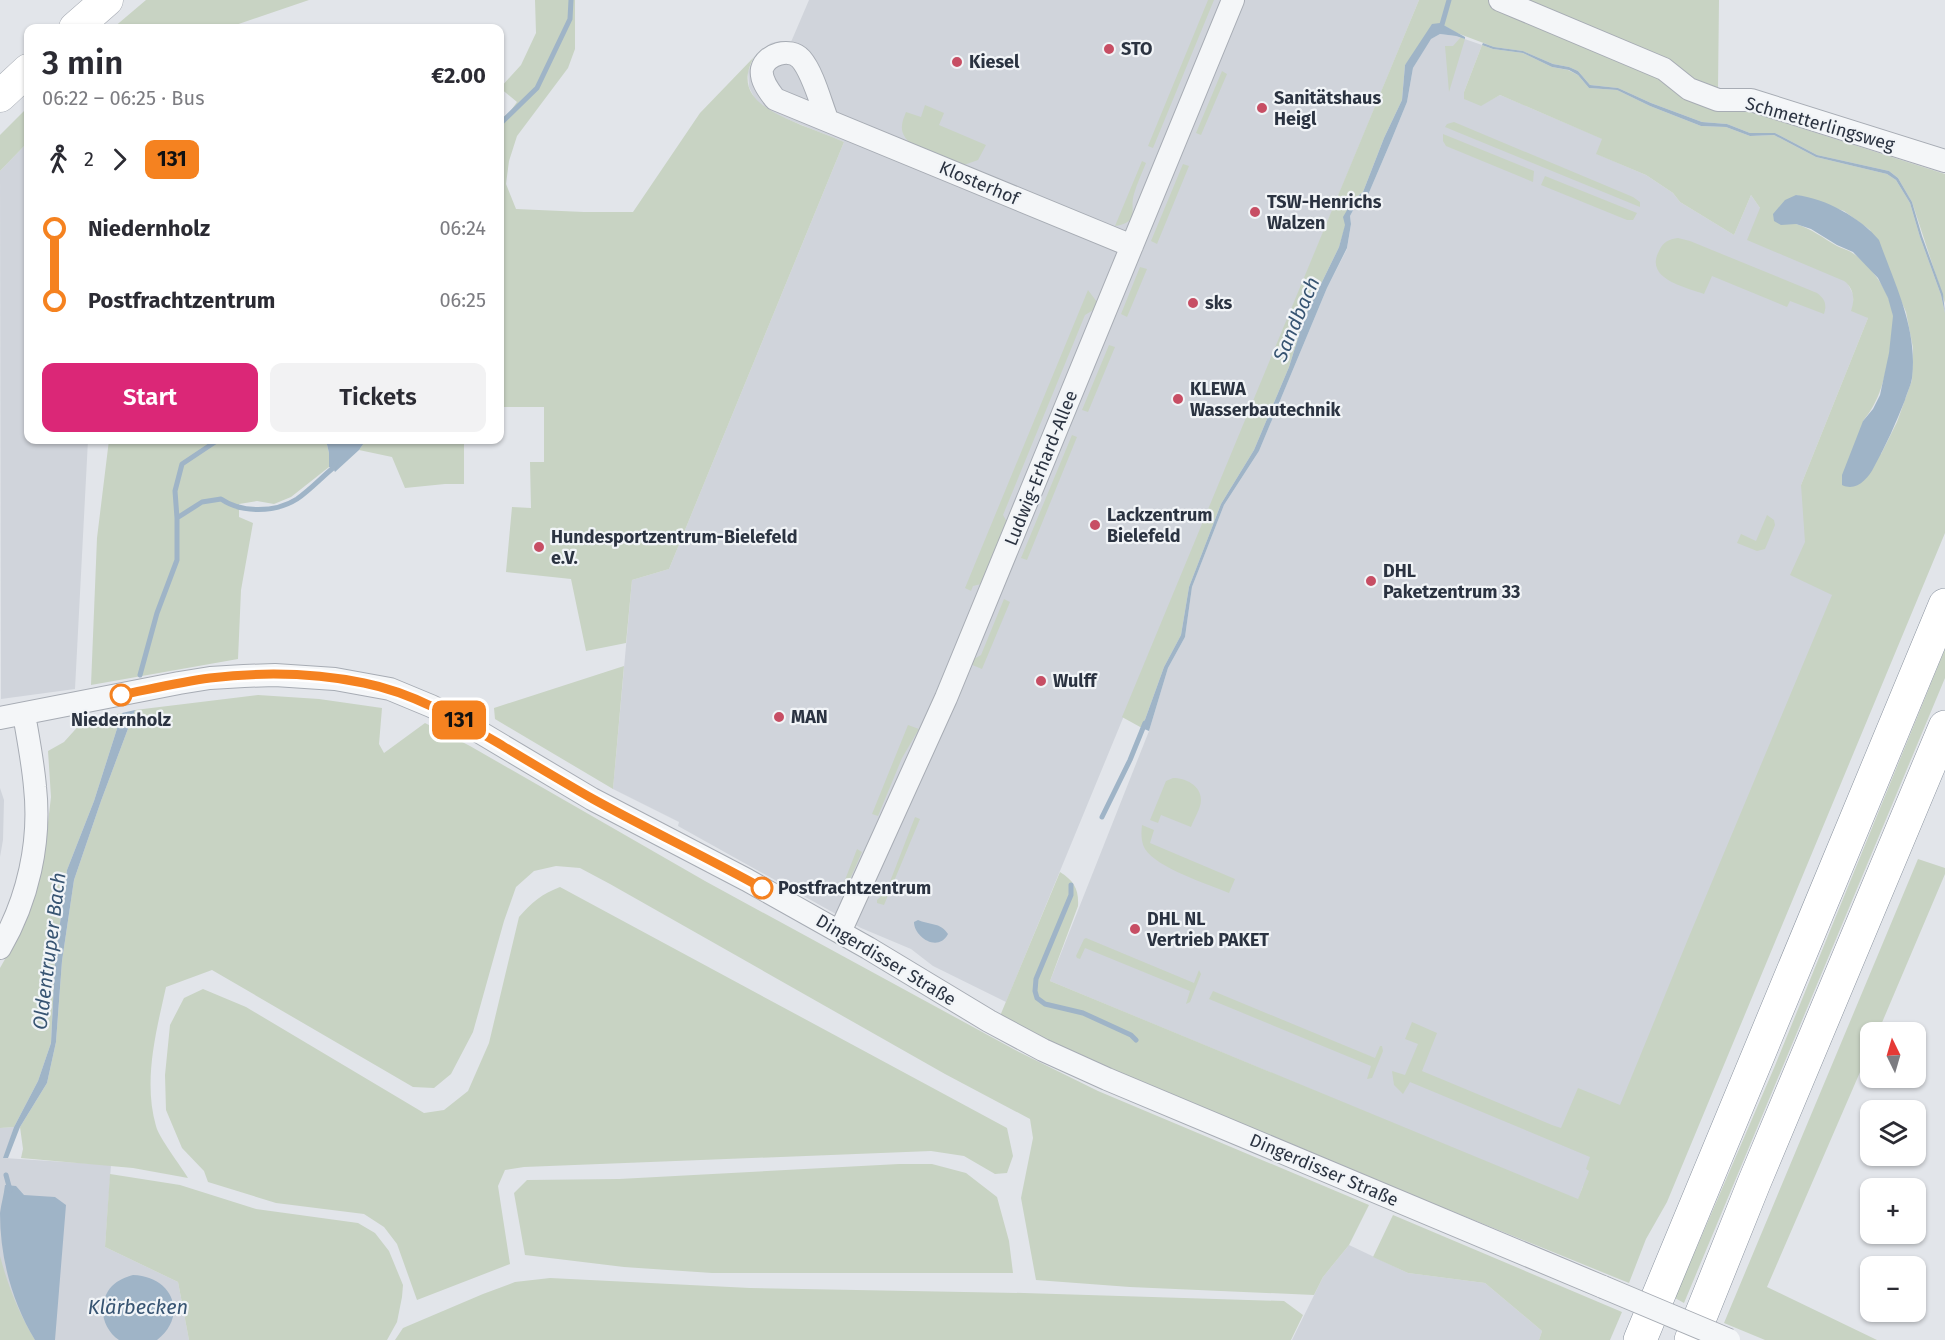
<!DOCTYPE html>
<html lang="en">
<head>
<meta charset="utf-8">
<style>
  :root { --surface:#fff; --page:#f2f2f3; --text:#2b2b33; --muted:#7c7c81; --accent:#db2777 }
  body { margin:0; font-family:"Fira Sans",sans-serif; background:var(--page); color:var(--text); height:100vh; display:flex; flex-direction:column; font-size:22px; white-space:nowrap }
  * { box-sizing:border-box; margin:0 }
  p { font-size:20px; color:var(--muted) }
  .icon { flex:none; width:33px; height:33px; fill:none; stroke:currentColor; stroke-width:2; stroke-linecap:round; stroke-linejoin:round }
  .map { position:relative; flex:1; overflow:hidden }
  .details { position:absolute; left:24px; top:24px; width:480px; height:420px; display:flex; flex-direction:column; background:var(--surface); border-radius:12px; box-shadow:0 2px 4px #0004 }
  .details>* { flex:none }
  .badge { padding:0 12px; border-radius:9px; font-size:21px; line-height:39px }
  .needle { width:39px; rotate:355deg }
  .fabs { position:absolute; left:1860px; top:1022px; display:grid; gap:12px }
  .fabs a { display:grid; place-items:center; width:66px; height:66px; border-radius:12px; background:var(--surface); box-shadow:0 2px 4px #0004; font-size:30px }
  .map>.badge { position:absolute; translate:-50% -50%; box-shadow:0 0 0 3px #fff }
  .legs { display:flex; align-items:center; gap:9px; height:66px; padding:0 18px; font-size:20px }
  .legs p { margin-inline-start:auto }
  .summary { display:flex; align-items:center; justify-content:space-between; height:102px; padding:0 18px }
  h1 { font-size:33px; font-weight:600; line-height:45px }
  .cta { display:flex; gap:12px; margin-top:auto; padding:12px 18px }
  .cta a { flex:1; height:69px; border-radius:12px; background:var(--accent); color:#fff; font-size:24px; font-weight:600; line-height:69px; text-align:center }
  .cta a+a { background:var(--page); color:var(--text) }
  ul { padding:0 18px; list-style:none }
  li { display:flex; align-items:center; gap:21px; height:72px; font-size:22px }
  li i { display:grid; place-items:center; width:9px; height:100%; margin:0 8px; background:currentColor }
  li i::after { content:''; width:15px; height:15px; margin:-8px; border:4px solid; border-radius:50%; background:var(--surface) }
  li p { margin-inline-start:auto }
  li:first-child i { background:linear-gradient(#0000 50%,currentColor 0) }
  li:last-child i { background:linear-gradient(currentColor 50%,#0000 0) }
  .map>svg:first-child { display:block }
  .built { fill:#d0d4db }
  .green { fill:#c8d3c3; fill-rule:evenodd }
  .water { fill:#9fb4c7 }
  .lines { fill:none; stroke-linecap:round; stroke-linejoin:round }
  .stream { stroke:#9fb4c7; stroke-width:5 }
  .minor-casing { stroke:#a7acb4; stroke-width:24 }
  .secondary-casing { stroke:#a7acb4; stroke-width:33 }
  .motorway-casing { stroke:#8a939f; stroke-width:34 }
  .minor { stroke:#f4f6f8; stroke-width:22 }
  .secondary { stroke:#fff; stroke-width:32 }
  .motorway { stroke:#fff; stroke-width:33 }
  .minor-bridge-casing { stroke:#a7acb4; stroke-width:24; stroke-linecap:butt }
  .minor-bridge { stroke:#f4f6f8; stroke-width:22 }
  .line-1-casing { stroke:#fff; stroke-width:14 }
  .line-1 { stroke:#f58220; stroke-width:9 }
  .poi-dot { fill:#c74e64; stroke:#f1f4f7; stroke-width:2 }
  .stop-1-dot { fill:#fff; stroke:#f58220; stroke-width:3 }
  .labels { text-anchor:middle; dominant-baseline:central; stroke-width:4.5; stroke-linejoin:round; paint-order:stroke }
  .poi-label { font-size:18px; font-weight:bold; fill:#2b3341; stroke:#f1f4f7; text-anchor:start }
  .street-label { font-size:18px; fill:#2b3341; stroke:#f1f4f7 }
  .stop-label { font-size:18px; font-weight:bold; fill:#2b3341; stroke:#f1f4f7 }
  .water-label { font-size:20px; font-style:italic; fill:#375472; stroke:#f1f4f7 }
</style>
</head>
<body>
<div class="map">
<svg width="1945" height="1340" viewBox="0 0 1945 1340">
  <rect width="100%" height="100%" fill="#e2e5ea"/>
  <!-- built -->
  <path class="built" d="M 809,0 L 1419,0 L 1006,1002 L 933,966 L 911,949 L 861,928 L 678,826 L 679,822 L 613,789 L 632,580 L 669,569 L 844,142 L 772,113 L 756,101 L 749,87 L 748,71 L 754,57 L 771,43 L 780,41 L 791,42 Z
    M 1440,34 L 1456,36 L 1482,45 L 1464,92 L 1481,105 L 1500,95 L 1603,139 L 1597,154 L 1646,175 L 1673,193 L 1680,202 L 1734,235 L 1751,195 L 1760,208 L 1848,284 L 1853,294 L 1853,305 L 1868,318 L 1801,485 L 1878,517 L 1628,1168 L 1583,1186 L 1578,1200 L 1050,981 L 1149,731 L 1168,668 L 1185,637 L 1192,587 L 1224,505 L 1259,451 L 1327,288 L 1347,249 L 1351,224 L 1350,216 L 1357,203 L 1368,195 L 1391,141 L 1407,102 L 1413,68 L 1430,39 Z
    M 28,142 L 28,440 L 88,440 L 75,689 L 1,699 L 0,171 Z
    M 0,788 L 4,800 L 3,840 L 0,857 Z
    M 14,1127 L 4,1158 L 111,1165 L 105,1247 L 178,1282 L 189,1340 L 0,1340 L 0,1128 Z
    M 1349,1245 L 1408,1273 L 1485,1283 L 1542,1331 L 1539,1340 L 1292,1340 L 1323,1277 Z"/>
  <!-- green -->
  <path class="green" d="M 146,0 L 309,0 L 227,28 L 113,28 Z
    M 535,0 L 575,0 L 575,49 L 568,68 L 517,136 L 509,161 L 506,184 L 516,209 L 584,212 L 633,212 L 700,113 L 754,57 C 732,97 771,112 801,125 C 815,130 830,136 844,142 L 669,569 L 632,580 L 626,643 L 586,651 L 571,579 L 506,572 L 512,507 L 531,508 L 530,462 L 544,462 L 544,407 L 500,407 L 500,120 L 509,113 L 517,102 L 500,88 L 521,65 L 536,33 Z
    M 1208,0 L 1214,0 L 1153,148 L 1148,146 Z
    M 1419,0 L 1719,0 L 1718,88 L 1704,91 L 1769,118 L 1945,174 L 1945,303 L 1912,202 L 1898,178 L 1889,171 L 1817,155 L 1775,133 L 1750,133 L 1727,124 L 1702,122 L 1651,103 L 1618,88 L 1590,85 L 1578,71 L 1569,67 L 1553,64 L 1523,51 L 1494,47 L 1457,33 L 1440,23 L 1405,65 L 1402,100 L 1384,138 L 1363,192 L 1353,200 L 1339,247 L 1304,319 L 1289,367 L 1254,450 L 1221,504 L 1189,587 L 1181,635 L 1164,667 L 1142,728 L 1122,717 Z
    M 1461,37 L 1465,39 L 1449,92 L 1445,46 L 1453,46 Z
    M 1482,45 L 1493,49 L 1523,53 L 1552,67 L 1568,70 L 1578,75 L 1589,88 L 1617,90 L 1650,106 L 1701,126 L 1726,127 L 1750,136 L 1774,135 L 1816,157 L 1887,174 L 1896,180 L 1910,203 L 1920,237 L 1941,295 L 1945,313 L 1945,533 L 1667,1202 L 1646,1239 L 1629,1283 L 1117,1075 L 1000,1016 L 1060,872 C 1074,881 1079,889 1078,906 L 1050,981 L 1578,1199 L 1589,1171 L 1586,1169 L 1590,1157 L 1410,1082 L 1403,1094 L 1394,1085 L 1392,1071 L 1405,1075 L 1418,1044 L 1405,1039 L 1412,1022 L 1437,1033 L 1422,1071 L 1552,1125 L 1561,1128 L 1578,1088 L 1620,1105 L 1688,939 L 1832,595 L 1790,575 L 1805,542 L 1801,485 L 1868,318 L 1851,311 C 1855,300 1854,288 1844,281 L 1747,240 L 1760,208 L 1751,195 L 1734,235 L 1680,202 L 1673,193 L 1646,175 L 1596,154 L 1602,139 L 1500,95 L 1481,106 L 1464,99 L 1464,92 ZM 1796,195 L 1844,211 L 1870,230 L 1906,312 L 1913,348 L 1912,380 L 1897,422 L 1881,454 L 1863,421 C 1879,401 1882,386 1888,362 C 1890,349 1894,328 1893,315 C 1890,292 1872,267 1854,254 C 1849,250 1843,249 1837,246 C 1823,238 1812,229 1796,224 Z
    M 1222,71 L 1227,74 L 1201,135 L 1196,133 Z
    M 925,105 L 944,113 L 939,125 L 986,145 L 978,160 L 964,165 L 909,142 C 899,132 901,124 906,112 L 921,117 Z
    M 28,107 L 28,142 L 0,171 L 0,135 Z
    M 1454,122 L 1633,197 L 1640,202 L 1640,207 L 1445,127 L 1447,124 Z
    M 1443,134 L 1534,171 L 1533,182 L 1446,146 L 1443,141 Z
    M 1142,161 L 1146,163 C 1142,173 1137,183 1134,194 C 1129,209 1141,222 1115,226 Z
    M 1183,164 L 1189,166 L 1157,244 L 1151,241 Z
    M 1545,176 L 1637,213 L 1633,220 L 1627,220 L 1541,185 Z
    M 1678,238 L 1690,241 L 1817,293 C 1825,299 1827,304 1824,314 L 1790,301 L 1787,307 L 1712,276 L 1704,294 C 1685,287 1644,279 1659,251 C 1663,242 1669,239 1678,238 Z
    M 1140,267 L 1147,269 L 1127,317 L 1121,314 Z
    M 1088,290 L 1097,302 L 1095,309 L 1085,315 L 1003,515 L 1007,522 L 981,584 L 973,586 L 971,591 L 965,588 Z
    M 1109,345 L 1115,347 L 1088,412 L 1082,410 Z
    M 1072,435 L 1077,437 L 1027,560 L 1021,558 Z
    M 109,440 L 326,440 L 329,453 L 329,467 L 291,497 L 274,504 L 257,501 L 239,504 L 239,517 L 253,523 L 241,590 L 238,659 L 91,685 L 97,538 Z
    M 366,440 L 464,440 L 464,484 L 445,484 L 405,488 L 392,457 L 359,450 Z
    M 1767,515 L 1774,520 L 1775,525 L 1765,549 L 1757,551 L 1737,543 L 1741,534 L 1756,541 Z
    M 1004,599 L 1010,602 L 982,669 L 970,664 L 972,660 L 981,655 Z
    M 1945,649 L 1945,678 L 1684,1303 L 1675,1298 L 1774,1068 Z
    M 624,666 L 613,789 L 495,719 L 494,708 Z
    M 258,695 L 319,699 L 382,708 L 379,744 L 384,753 L 425,723 L 470,746 L 705,881 L 1019,1052 L 1098,1091 L 1369,1205 L 1349,1245 L 1323,1277 L 1314,1295 L 1130,1287 L 1036,1280 L 1021,1198 L 1033,1138 L 1030,1119 L 945,1074 L 610,884 L 580,868 L 556,866 L 534,871 L 516,887 L 504,921 L 473,1032 L 451,1074 L 434,1088 L 413,1087 L 212,970 L 166,987 C 156,1032 143,1081 156,1126 C 159,1138 181,1166 188,1178 L 133,1168 L 21,1158 L 23,1149 L 20,1127 L 47,1083 L 56,1042 L 62,961 L 74,880 L 101,801 L 135,710 Z
    M 122,713 L 94,801 L 67,870 L 55,961 L 51,1043 L 38,1081 L 14,1127 L 0,1128 L 0,968 L 18,936 L 44,856 L 51,797 L 48,751 L 64,742 L 82,722 Z
    M 908,725 L 919,729 L 902,758 L 878,816 L 872,814 Z
    M 1173,778 C 1185,778 1201,785 1201,800 C 1201,808 1194,819 1191,827 L 1161,815 L 1158,823 L 1150,820 L 1166,781 Z
    M 915,817 L 920,819 L 884,905 L 877,903 L 877,900 L 886,892 Z
    M 1142,825 L 1154,830 L 1150,843 L 1235,879 L 1229,893 C 1208,884 1157,868 1145,849 C 1141,842 1141,833 1142,825 Z
    M 857,849 L 862,852 L 847,886 L 843,885 Z
    M 1918,859 L 1945,868 L 1945,874 L 1878,1032 L 1870,1032 L 1870,1049 L 1767,1287 L 1877,1340 L 1765,1340 L 1724,1323 Z
    M 560,887 L 1007,1128 L 1013,1156 L 1007,1173 L 995,1174 L 964,1156 L 931,1151 L 524,1167 L 505,1170 L 498,1186 L 510,1264 L 417,1300 L 397,1244 L 384,1227 L 364,1214 L 276,1203 L 208,1182 L 204,1171 L 182,1148 L 166,1110 L 165,1075 L 170,1025 L 184,998 L 203,989 L 246,1007 L 424,1113 L 444,1110 L 468,1091 L 489,1043 L 519,917 C 532,902 542,894 560,887 Z
    M 1086,938 L 1194,983 L 1199,970 L 1201,974 L 1190,1002 L 1186,1004 L 1190,991 L 1085,948 L 1080,959 L 1077,958 L 1076,956 L 1084,939 Z
    M 1213,991 L 1375,1058 L 1380,1046 L 1382,1046 L 1383,1051 L 1372,1078 L 1367,1079 L 1371,1066 L 1209,999 Z
    M 899,1164 L 932,1164 L 966,1173 L 997,1197 L 1009,1241 L 1013,1273 L 712,1273 L 624,1267 L 525,1255 L 514,1193 L 527,1180 L 619,1179 Z
    M 110,1174 L 180,1185 L 256,1209 L 358,1223 L 375,1233 L 389,1251 L 403,1285 L 402,1297 L 397,1322 L 387,1340 L 189,1340 L 178,1282 L 105,1247 Z
    M 1393,1215 L 1622,1312 L 1610,1340 L 1539,1340 L 1542,1331 L 1485,1283 L 1408,1273 L 1373,1257 Z
    M 0,1256 C 8,1286 19,1314 35,1340 L 0,1340 Z
    M 550,1278 L 750,1288 L 1024,1293 L 1284,1301 L 1303,1315 L 1291,1340 L 395,1340 L 403,1328 L 483,1294 L 515,1282 Z"/>
  <!-- water -->
  <path class="water" d="M 1440,23 L 1465,37 L 1465,39 L 1456,36 L 1440,34 L 1431,39 L 1413,68 L 1407,102 L 1391,141 L 1368,195 L 1357,203 L 1350,216 L 1351,224 L 1347,248 L 1327,288 L 1259,451 L 1224,505 L 1192,587 L 1185,637 L 1168,668 L 1149,731 L 1142,728 L 1164,667 L 1181,635 L 1189,587 L 1221,504 L 1254,450 L 1289,367 L 1304,319 L 1339,247 L 1345,225 L 1343,217 L 1353,200 L 1363,192 L 1384,138 L 1402,100 L 1405,65 L 1432,24 Z
    M 1483,43 L 1494,47 L 1523,51 L 1553,64 L 1569,67 L 1578,71 L 1590,85 L 1618,88 L 1651,103 L 1702,122 L 1727,124 L 1750,133 L 1775,133 L 1817,155 L 1889,171 L 1898,178 L 1912,202 L 1922,236 L 1943,294 L 1945,313 L 1941,295 L 1920,237 L 1910,203 L 1896,180 L 1887,174 L 1816,157 L 1774,135 L 1750,136 L 1726,127 L 1701,126 L 1650,106 L 1617,90 L 1589,88 L 1578,75 L 1569,70 L 1552,67 L 1523,53 L 1493,49 L 1482,45 Z
    M 1796,195 C 1825,198 1861,218 1879,240 C 1895,285 1918,329 1912,378 C 1911,385 1907,393 1905,400 C 1896,423 1886,445 1874,467 C 1868,479 1856,492 1842,485 L 1842,475 L 1863,421 L 1873,409 L 1880,395 L 1889,353 L 1893,316 L 1888,298 L 1878,278 L 1853,252 L 1837,245 L 1811,229 L 1796,224 L 1781,225 L 1774,221 L 1773,214 L 1785,200 Z
    M 326,440 L 366,440 L 359,450 L 335,472 L 333,468 L 329,467 L 329,453 Z
    M 135,710 L 101,801 L 74,880 L 62,961 L 56,1042 L 47,1083 L 20,1127 L 8,1158 L 3,1158 L 14,1127 L 38,1081 L 51,1043 L 55,961 L 67,870 L 94,801 L 122,713 Z
    M 918,920 C 928,925 941,922 948,934 C 938,953 914,937 914,922 Z
    M 5,1185 L 16,1186 L 24,1195 L 55,1197 L 66,1205 L 55,1340 L 35,1340 C 12,1302 0,1258 0,1213 C 1,1204 4,1195 5,1185 Z
    M 133,1275 C 172,1276 189,1315 157,1340 L 119,1340 C 101,1328 97,1302 112,1286 C 118,1280 126,1277 133,1275 Z"/>
  <g class="lines">
    <!-- stream -->
    <path class="stream" d="M 1441,28 L 1449,0
      M 500,124 L 537,88 L 570,19 L 571,0
      M 177,518 L 175,491 L 182,464 L 218,440
      M 140,675 L 157,613 L 177,560 L 177,518 L 202,502 L 221,499 C 241,513 275,513 297,499 C 310,490 321,478 333,468 L 336,462
      M 1102,817 L 1130,760 L 1145,723
      M 1071,885 L 1071,895 L 1036,979 L 1035,991 L 1037,998 L 1045,1004 L 1083,1013 L 1131,1035 L 1136,1040
      M 6,1175 L 10,1190"/>
    <!-- minor casing -->
    <g class="minor-casing">
      <path id="minor" d="M 1500,0 L 1664,69 L 1689,89 L 1718,100 L 1751,100 L 1945,161
        M 827,119 C 820,101 813,73 801,59 C 790,47 766,54 762,69 C 760,80 769,91 775,99 L 1132,246
        M 0,718 L 179,683 L 210,678 L 244,676 L 275,675 L 335,679 L 390,689 L 431,706 L 456,718 L 592,799 L 747,880 L 868,948 L 989,1021 L 1043,1050 L 1107,1079 L 1603,1287
        M 840,932 L 946,698 L 1233,0
        M 0,948 C 28,900 41,842 35,787 C 33,763 28,738 24,714"/>
    </g>
    <!-- secondary casing -->
    <g class="secondary-casing">
      <path id="secondary" d="M 75,28 L 107,0
        M 0,96 L 28,70"/>
    </g>
    <!-- motorway casing -->
    <g class="motorway-casing">
      <path id="motorway" d="M 1640,1340 L 1945,605
        M 1691,1340 L 1754,1183 L 1945,727"/>
    </g>
    <!-- minor -->
    <use href="#minor" class="minor"/>
    <!-- secondary -->
    <use href="#secondary" class="secondary"/>
    <!-- motorway -->
    <use href="#motorway" class="motorway"/>
    <!-- minor-bridge casing -->
    <g class="minor-bridge-casing">
      <path id="minor-bridge" d="M 1603,1287 L 1729,1340"/>
    </g>
    <!-- minor-bridge -->
    <use href="#minor-bridge" class="minor-bridge"/>
  </g>
  <g class="lines">
    <!-- line-1 casing -->
    <g class="line-1-casing">
      <path id="line-1" d="M 121,695 C 151,689 180,682 210,678 C 260,672 315,673 364,683 C 415,693 459,720 503,746 C 533,764 563,782 593,799 C 649,830 706,857 762,888"/>
    </g>
    <!-- line-1 -->
    <use href="#line-1" class="line-1"/>
  </g>
  <!-- markers -->
  <g class="poi-dot">
    <circle cx="1109" cy="49" r="6"/>
    <circle cx="957" cy="62" r="6"/>
    <circle cx="1262" cy="108" r="6"/>
    <circle cx="1255" cy="212" r="6"/>
    <circle cx="1193" cy="303" r="6"/>
    <circle cx="1178" cy="399" r="6"/>
    <circle cx="1095" cy="525" r="6"/>
    <circle cx="539" cy="547" r="6"/>
    <circle cx="1371" cy="581" r="6"/>
    <circle cx="1041" cy="681" r="6"/>
    <circle cx="779" cy="717" r="6"/>
    <circle cx="1135" cy="929" r="6"/>
  </g>
  <g class="stop-1-dot">
    <circle cx="121" cy="695" r="10"/>
    <circle cx="762" cy="888" r="10"/>
  </g>
  <g class="labels">
    <!-- poi labels -->
    <g class="poi-label">
      <text x="1121" y="49">STO</text>
      <text x="969" y="62">Kiesel</text>
      <text x="1274" y="98">Sanitätshaus<tspan x="1274" dy="21">Heigl</tspan></text>
      <text x="1267" y="202">TSW-Henrichs<tspan x="1267" dy="21">Walzen</tspan></text>
      <text x="1205" y="303">sks</text>
      <text x="1190" y="389">KLEWA<tspan x="1190" dy="21">Wasserbautechnik</tspan></text>
      <text x="1107" y="515">Lackzentrum<tspan x="1107" dy="21">Bielefeld</tspan></text>
      <text x="551" y="537">Hundesportzentrum-Bielefeld<tspan x="551" dy="21">e.V.</tspan></text>
      <text x="1383" y="571">DHL<tspan x="1383" dy="21">Paketzentrum 33</tspan></text>
      <text x="1053" y="681">Wulff</text>
      <text x="791" y="717">MAN</text>
      <text x="1147" y="919">DHL NL<tspan x="1147" dy="21">Vertrieb PAKET</tspan></text>
    </g>
    <!-- street labels -->
    <g class="street-label">
      <text transform="translate(1820 124) rotate(16)">Schmetterlingsweg</text>
      <text transform="translate(979 183) rotate(23)">Klosterhof</text>
      <text transform="translate(1041 468) rotate(-68)">Ludwig-Erhard-Allee</text>
      <text transform="translate(886 960) rotate(31)">Dingerdisser Straße</text>
      <text transform="translate(1324 1170) rotate(23)">Dingerdisser Straße</text>
    </g>
    <!-- stop labels -->
    <g class="stop-label">
      <text x="121" y="720">Niedernholz</text>
      <text x="778" y="888" text-anchor="start">Postfrachtzentrum</text>
    </g>
    <!-- water labels -->
    <g class="water-label">
      <text transform="translate(1296 319) rotate(-67)">Sandbach</text>
      <text transform="translate(49 951) rotate(-83)">Oldentruper Bach</text>
      <text x="138" y="1307">Klärbecken</text>
    </g>
  </g>
</svg>
<div class="fabs">
<a><svg class="needle" viewBox="-14 -14 28 28"><path d="M0-13l5 13h-10z" fill="#e53935"/><path d="M0 13l5-13h-10z" fill="#7c7c81"/></svg></a>
<a><svg class="icon" aria-label="layers" viewBox="0 0 24 24"><path d="M12 4l9 5-9 5-9-5zM3 14l9 5 9-5"/></svg></a>
<a>+</a>
<a>−</a>
</div>
<b class="badge" style="left:459px;top:720px;background:#f58220;color:#111">131</b>
<section class="details">
<div class="summary"><div><h1>3 min</h1><p>06:22 – 06:25 · Bus</p></div><b>€2.00</b></div>
<div class="legs"><svg class="icon" aria-label="walk" viewBox="0 0 24 24"><circle cx="13" cy="4" r="2"/><path d="M13 8l-2 6 4 7M11 14l-3 7M7 12l3-4h3l4 4"/></svg>2<svg class="icon" aria-label="forward" viewBox="0 0 24 24"><path d="M9 5l7 7-7 7"/></svg><b class="badge" style="background:#f58220;color:#111">131</b></div>
<ul>
<li><i style="color:#f58220"></i><b>Niedernholz</b><p>06:24</p></li>
<li><i style="color:#f58220"></i><b>Postfrachtzentrum</b><p>06:25</p></li>
</ul>
<div class="cta"><a>Start</a><a>Tickets</a></div>
</section>
</div>
</body>
</html>
